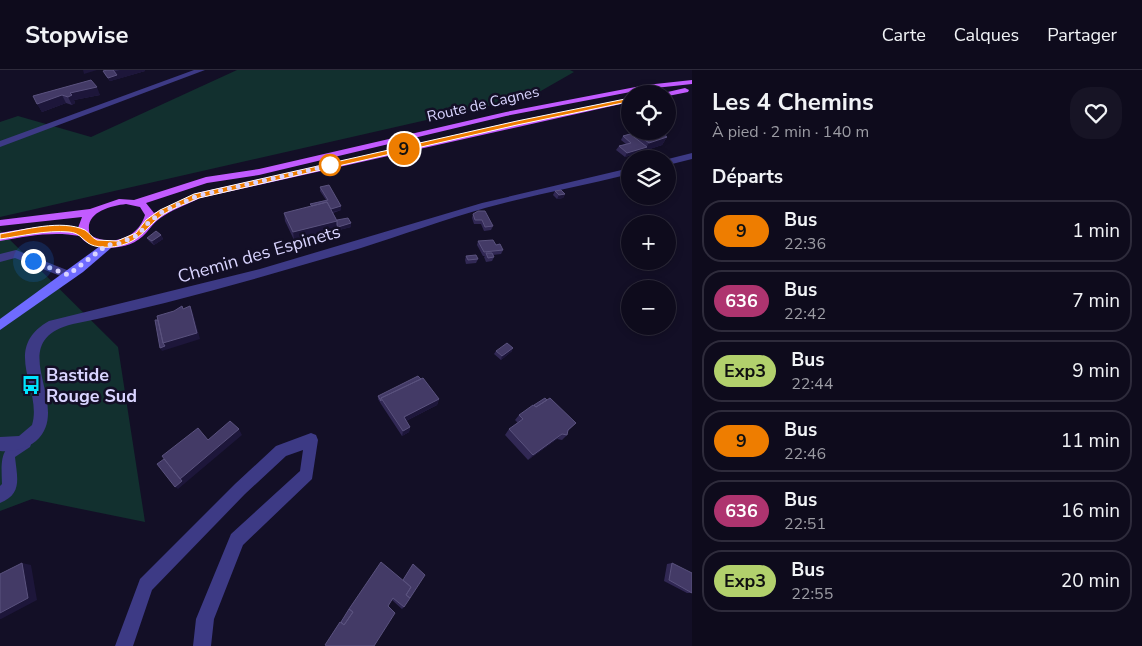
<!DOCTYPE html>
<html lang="fr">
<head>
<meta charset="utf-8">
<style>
  :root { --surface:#0e0b1c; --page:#171425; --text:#f1f3f6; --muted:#9b9ba3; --line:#2e2b3b }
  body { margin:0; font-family:"Nunito Sans",sans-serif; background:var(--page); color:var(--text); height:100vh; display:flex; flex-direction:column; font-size:19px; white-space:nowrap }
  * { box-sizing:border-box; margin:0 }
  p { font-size:16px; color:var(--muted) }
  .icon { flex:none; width:28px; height:28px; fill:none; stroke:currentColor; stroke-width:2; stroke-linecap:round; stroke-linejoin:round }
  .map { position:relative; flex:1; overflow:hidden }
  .drawer { display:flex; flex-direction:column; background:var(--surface); width:450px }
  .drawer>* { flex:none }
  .badge { padding:0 10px; border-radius:16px; font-size:18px; line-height:32px }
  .tools { position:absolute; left:621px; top:15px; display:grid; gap:10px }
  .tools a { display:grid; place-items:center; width:55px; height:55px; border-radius:50%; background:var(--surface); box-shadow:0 2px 8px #0003,0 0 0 1px var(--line); font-size:25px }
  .you { position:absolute; width:25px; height:25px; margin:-12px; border:4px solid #fff; border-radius:50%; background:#1a73e8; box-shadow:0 0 0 8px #1a73e833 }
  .map>.badge { position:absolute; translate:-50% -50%; box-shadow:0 0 0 2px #fff }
  h2 { padding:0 20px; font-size:19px; line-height:45px }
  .round { display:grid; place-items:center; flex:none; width:52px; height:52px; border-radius:20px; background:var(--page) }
  .summary { display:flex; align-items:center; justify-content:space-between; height:85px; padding:0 20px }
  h1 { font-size:24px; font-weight:700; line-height:38px }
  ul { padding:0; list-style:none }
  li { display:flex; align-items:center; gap:15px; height:62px; margin:0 10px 8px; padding:0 10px; border:2px solid var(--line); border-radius:20px }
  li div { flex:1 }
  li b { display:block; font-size:19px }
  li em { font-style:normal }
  li .badge { min-width:55px; font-weight:700; text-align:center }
  header { display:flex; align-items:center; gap:30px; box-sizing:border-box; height:70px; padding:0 25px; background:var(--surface); border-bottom:1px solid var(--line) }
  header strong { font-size:24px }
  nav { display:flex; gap:28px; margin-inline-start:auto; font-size:18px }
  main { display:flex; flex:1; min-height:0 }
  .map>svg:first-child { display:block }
  .green { fill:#12302f }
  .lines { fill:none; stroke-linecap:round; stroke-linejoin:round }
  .minor { fill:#3d3a85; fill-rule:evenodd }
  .tertiary { fill:#3d3a85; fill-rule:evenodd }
  .secondary { fill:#6f6bff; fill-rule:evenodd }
  .primary { fill:#c25bff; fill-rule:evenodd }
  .wall { fill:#312854 }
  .shaded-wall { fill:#1d163a }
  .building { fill:#433a66; stroke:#5a527e }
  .line { fill:#ee7d00; stroke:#fff }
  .walk { stroke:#d9d4ff; stroke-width:5; stroke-dasharray:0 9 }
  .stop-dot { fill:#fff; stroke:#ee7d00; stroke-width:2.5 }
  .labels { text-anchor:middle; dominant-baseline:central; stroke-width:5; stroke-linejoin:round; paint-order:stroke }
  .far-street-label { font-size:15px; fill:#d9d4ff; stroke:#130f26 }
  .street-label { font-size:18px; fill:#d9d4ff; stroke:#130f26 }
  .poi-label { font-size:18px; font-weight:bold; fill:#d9d4ff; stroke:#130f26; text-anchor:start }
</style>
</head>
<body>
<header>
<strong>Stopwise</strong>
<nav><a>Carte</a><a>Calques</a><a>Partager</a></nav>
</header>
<main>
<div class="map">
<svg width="692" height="576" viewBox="0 0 692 576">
  <rect width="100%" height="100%" fill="#130f26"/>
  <!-- green -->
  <path class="green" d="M 237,0 L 570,0 L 574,2 L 532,26 L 0,147 L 0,52 L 18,46 L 91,67 Z
    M 0,160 L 118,277 L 145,452 L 32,429 L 0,441 Z"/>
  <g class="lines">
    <!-- minor -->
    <path class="minor" d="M 194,0 L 205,0 L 0,77 L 0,71 Z
      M 16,180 L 72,202 L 74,205 L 68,209 L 15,188 L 0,192 L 0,184 Z
      M 311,363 L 316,365 L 318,370 L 312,409 L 243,475 L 214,549 L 211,576 L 193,576 L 196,549 L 231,464 L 300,401 L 303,380 L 286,386 L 245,424 L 152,520 L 133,576 L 115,576 L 140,509 L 235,414 L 276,376 Z
      M 25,365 L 30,367 L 32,372 L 30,377 L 15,387 C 17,407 23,424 0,433 L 0,416 L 2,414 C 1,388 0,377 25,365 Z"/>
    <!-- tertiary -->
    <path class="tertiary" d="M 692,83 L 692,89 L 668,95 L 668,89 Z
      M 630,98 L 630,104 C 582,116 533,125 485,138 C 443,150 402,165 361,178 C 266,206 170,234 73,254 C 0,272 75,336 36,371 C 26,379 13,382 0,381 L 0,367 L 19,366 L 32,355 C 43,319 0,279 49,251 L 260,199 L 482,133 Z"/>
    <!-- secondary -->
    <path class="secondary" d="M 107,171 L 112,175 L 111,178 L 83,202 L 0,260 L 0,249 Z"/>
    <!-- primary -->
    <path class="primary" d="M 692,10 L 692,14 L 646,19 L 506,46 L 259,105 L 207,113 L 146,133 L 154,143 L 197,123 L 630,28 L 630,32 L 200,128 C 188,134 176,138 165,145 C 156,150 152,156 146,163 C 134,177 113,180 96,176 C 90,174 83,172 80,166 C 53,161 27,166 0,171 L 0,163 C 26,159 52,153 78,158 L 82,147 L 0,156 L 0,150 L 90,139 L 119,129 L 134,130 L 206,107 L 259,99 L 506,42 L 646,15 ZM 126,134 L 140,137 L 145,145 C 138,169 111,177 90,165 C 83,143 109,136 126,134 Z
      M 685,18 L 689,20 L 688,22 L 668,26 L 668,24 L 659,24 Z"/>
  </g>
  <!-- wall -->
  <path class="wall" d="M 107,0 L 145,0 L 145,1 L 110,11 L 105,5 L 103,1 Z
    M 91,10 L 100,25 L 74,30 L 75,33 L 72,35 L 66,33 L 42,42 L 33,26 Z
    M 632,61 L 669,61 L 666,66 L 667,67 L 662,75 L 625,87 L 616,80 L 619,76 L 626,74 L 621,70 L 623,66 L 630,64 Z
    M 320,117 L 341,136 L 341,140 L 333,143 L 337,150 L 351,157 L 339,160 L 337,158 L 294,170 L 285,151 L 284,143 L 311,137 L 310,134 L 326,130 L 320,121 Z
    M 555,121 L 565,124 L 563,128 L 557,129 L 553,125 Z
    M 473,144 L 493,156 L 491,160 L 484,161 L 481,154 L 474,154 L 472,148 Z
    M 161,165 L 163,169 L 154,175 L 149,171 L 147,168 Z
    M 478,171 L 496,175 L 503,180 L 501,184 L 493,185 L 494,187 L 492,191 L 486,192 L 484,187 L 485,186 L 483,186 L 477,175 Z
    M 466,186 L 478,189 L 476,193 L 466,194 L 465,190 Z
    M 496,281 L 512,281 L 501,290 L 494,284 Z
    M 378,326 L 439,329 L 437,335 L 406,351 L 410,357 L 409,362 L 402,366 L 381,334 L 378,329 Z
    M 519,345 L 576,353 L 568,361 L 567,365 L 562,370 L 557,369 L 528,390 L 505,365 L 509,359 L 518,353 L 515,350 Z
    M 672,493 L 692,523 L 687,523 L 664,511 L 667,494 Z
    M 403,510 L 404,537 L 402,539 L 392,530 L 327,576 Z"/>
  <!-- shaded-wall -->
  <path class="shaded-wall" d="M 83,0 L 97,0 L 84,4 Z
    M 120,0 L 145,0 L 145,1 L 118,9 L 115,1 Z
    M 117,5 L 118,9 L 110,11 L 108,8 Z
    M 97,17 L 100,25 L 74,30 L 75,33 L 72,35 L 68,27 L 70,23 Z
    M 62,25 L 66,33 L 42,42 L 37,34 Z
    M 669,61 L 665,68 L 667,67 L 662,75 L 644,81 L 649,73 L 661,63 Z
    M 647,77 L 644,81 L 625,87 L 627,83 Z
    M 565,124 L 563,128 L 557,129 L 559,125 Z
    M 341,136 L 341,140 L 329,143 L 329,140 Z
    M 337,151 L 337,158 L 294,170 L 293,162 Z
    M 351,153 L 351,157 L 339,160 L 338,157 Z
    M 161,165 L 163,169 L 154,175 L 152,171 Z
    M 190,236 L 193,243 L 200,269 L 162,281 L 160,278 L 163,273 Z
    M 513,278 L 512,281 L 501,290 L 502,286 Z
    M 439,329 L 437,335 L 402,353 L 404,347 Z
    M 410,357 L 409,362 L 402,366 L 403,361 Z
    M 239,359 L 242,365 L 178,419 L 175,417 L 180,409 Z
    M 562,364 L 557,369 L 528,390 L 533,385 Z
    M 22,493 L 31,495 L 37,530 L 1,549 L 0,549 L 0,543 Z"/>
  <!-- building -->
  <path class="building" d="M 107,0 L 113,0 L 117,5 L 108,8 L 103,1 Z
    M 91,10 L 97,17 L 70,23 L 72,25 L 68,27 L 62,25 L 37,34 L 33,26 Z
    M 668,60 L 669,61 L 661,63 L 667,67 L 649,73 L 633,61 L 668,61 Z
    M 630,64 L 647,77 L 627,83 L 619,76 L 631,73 L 623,66 Z
    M 329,115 L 341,136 L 331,139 L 327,132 L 312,136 L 310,134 L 328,130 L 320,117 Z
    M 561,120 L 565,124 L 559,125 L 555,121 Z
    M 327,132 L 337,151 L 293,162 L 284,143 Z
    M 478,141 L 485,141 L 493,156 L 485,157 L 482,150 L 475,150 L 473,144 Z
    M 348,148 L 351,153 L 338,157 L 337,155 L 337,150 Z
    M 156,161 L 161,165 L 152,171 L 147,168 Z
    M 493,170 L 496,175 L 500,174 L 503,180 L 484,182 L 478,171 Z
    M 486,183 L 492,183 L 494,187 L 488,188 Z
    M 476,185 L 478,189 L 468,190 L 466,186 Z
    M 182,236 L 183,239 L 190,236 L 197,263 L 163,273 L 157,246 L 174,241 Z
    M 155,250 L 158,250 L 163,273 L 165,276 L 160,278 Z
    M 507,273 L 513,278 L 502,286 L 496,281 Z
    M 418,306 L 421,309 L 381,328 L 381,331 L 378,326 Z
    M 423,308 L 439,329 L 404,347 L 410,357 L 403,361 L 381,328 Z
    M 545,328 L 547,330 L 536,337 L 534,335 Z
    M 550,328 L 576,353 L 568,360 L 567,365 L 562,364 L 533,385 L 509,359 L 523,349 L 519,345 L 533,335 L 536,337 Z
    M 230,351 L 239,359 L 180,409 L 162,386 L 198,358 L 208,370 Z
    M 164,389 L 182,411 L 175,417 L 157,394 Z
    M 381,492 L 411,517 L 406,525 L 410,528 L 404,537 L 393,528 L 388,536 L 395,543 L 374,576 L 327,576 L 325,575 L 340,552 L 344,555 L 353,542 L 349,539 Z
    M 22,493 L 28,528 L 0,543 L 0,504 Z
    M 672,493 L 692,503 L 692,523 L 669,510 Z
    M 413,494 L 425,505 L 410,528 L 406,525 L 411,517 L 403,510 Z
    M 349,539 L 353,542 L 344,555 L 341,552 Z"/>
  <!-- line -->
  <path class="line" d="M 630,28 L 632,31 L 517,55 L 199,128 C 188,133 175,137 164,144 C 146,156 142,171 118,176 C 109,178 95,178 88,173 C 80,167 79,163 69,162 C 46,160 22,166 0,169 L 0,164 C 25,160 61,149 85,160 C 90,163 92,168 97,170 L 117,171 L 136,163 L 146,150 L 160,140 L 194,124 L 517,51 Z"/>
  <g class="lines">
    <!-- walk -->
    <path class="walk" d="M 33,191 L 68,205 L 107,175 L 118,174 L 138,165 L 149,152 L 162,142 L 197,126 L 336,94 L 330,95"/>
  </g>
  <!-- icons -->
  <defs>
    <g id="bus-bare" transform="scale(1.5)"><path d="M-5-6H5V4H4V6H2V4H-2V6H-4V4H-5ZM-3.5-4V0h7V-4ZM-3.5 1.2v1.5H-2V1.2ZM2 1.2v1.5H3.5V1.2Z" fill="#00e5ff" stroke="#130f26" stroke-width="2.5" paint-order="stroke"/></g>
  </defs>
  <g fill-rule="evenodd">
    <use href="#bus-bare" x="31" y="315"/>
  </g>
  <!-- markers -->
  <circle class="stop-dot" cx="330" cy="95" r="10"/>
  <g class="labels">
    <!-- far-street labels -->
    <g class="far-street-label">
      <text transform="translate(483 34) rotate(-13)">Route de Cagnes</text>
    </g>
    <!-- street labels -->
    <g class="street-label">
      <text transform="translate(259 184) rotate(-16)">Chemin des Espinets</text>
    </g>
    <!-- poi labels -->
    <g class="poi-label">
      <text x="46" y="305">Bastide<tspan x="46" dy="21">Rouge Sud</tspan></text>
    </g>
  </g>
</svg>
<div class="tools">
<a><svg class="icon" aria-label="locate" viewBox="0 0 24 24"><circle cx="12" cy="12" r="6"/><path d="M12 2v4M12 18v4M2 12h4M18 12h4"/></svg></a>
<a><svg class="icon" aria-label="layers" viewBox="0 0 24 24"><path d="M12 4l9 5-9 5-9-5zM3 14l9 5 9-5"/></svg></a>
<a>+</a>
<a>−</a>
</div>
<div class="you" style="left:33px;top:191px"></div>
<b class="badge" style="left:404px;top:79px;background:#ee7d00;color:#111">9</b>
</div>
<section class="drawer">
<div class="summary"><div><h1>Les 4 Chemins</h1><p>À pied · 2 min · 140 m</p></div><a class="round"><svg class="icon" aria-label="heart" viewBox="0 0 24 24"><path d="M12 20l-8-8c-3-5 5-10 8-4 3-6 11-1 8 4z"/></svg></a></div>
<h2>Départs</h2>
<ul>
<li><span class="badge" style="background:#ee7d00;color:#111">9</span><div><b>Bus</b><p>22:36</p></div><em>1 min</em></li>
<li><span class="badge" style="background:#ae346f;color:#fff">636</span><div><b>Bus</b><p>22:42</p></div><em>7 min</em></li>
<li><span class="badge" style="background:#b2d06c;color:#111">Exp3</span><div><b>Bus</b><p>22:44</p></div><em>9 min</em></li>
<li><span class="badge" style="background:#ee7d00;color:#111">9</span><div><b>Bus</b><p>22:46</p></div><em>11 min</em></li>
<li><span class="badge" style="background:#ae346f;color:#fff">636</span><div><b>Bus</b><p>22:51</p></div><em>16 min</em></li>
<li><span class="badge" style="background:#b2d06c;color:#111">Exp3</span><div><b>Bus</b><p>22:55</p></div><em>20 min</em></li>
</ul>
</section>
</main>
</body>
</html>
